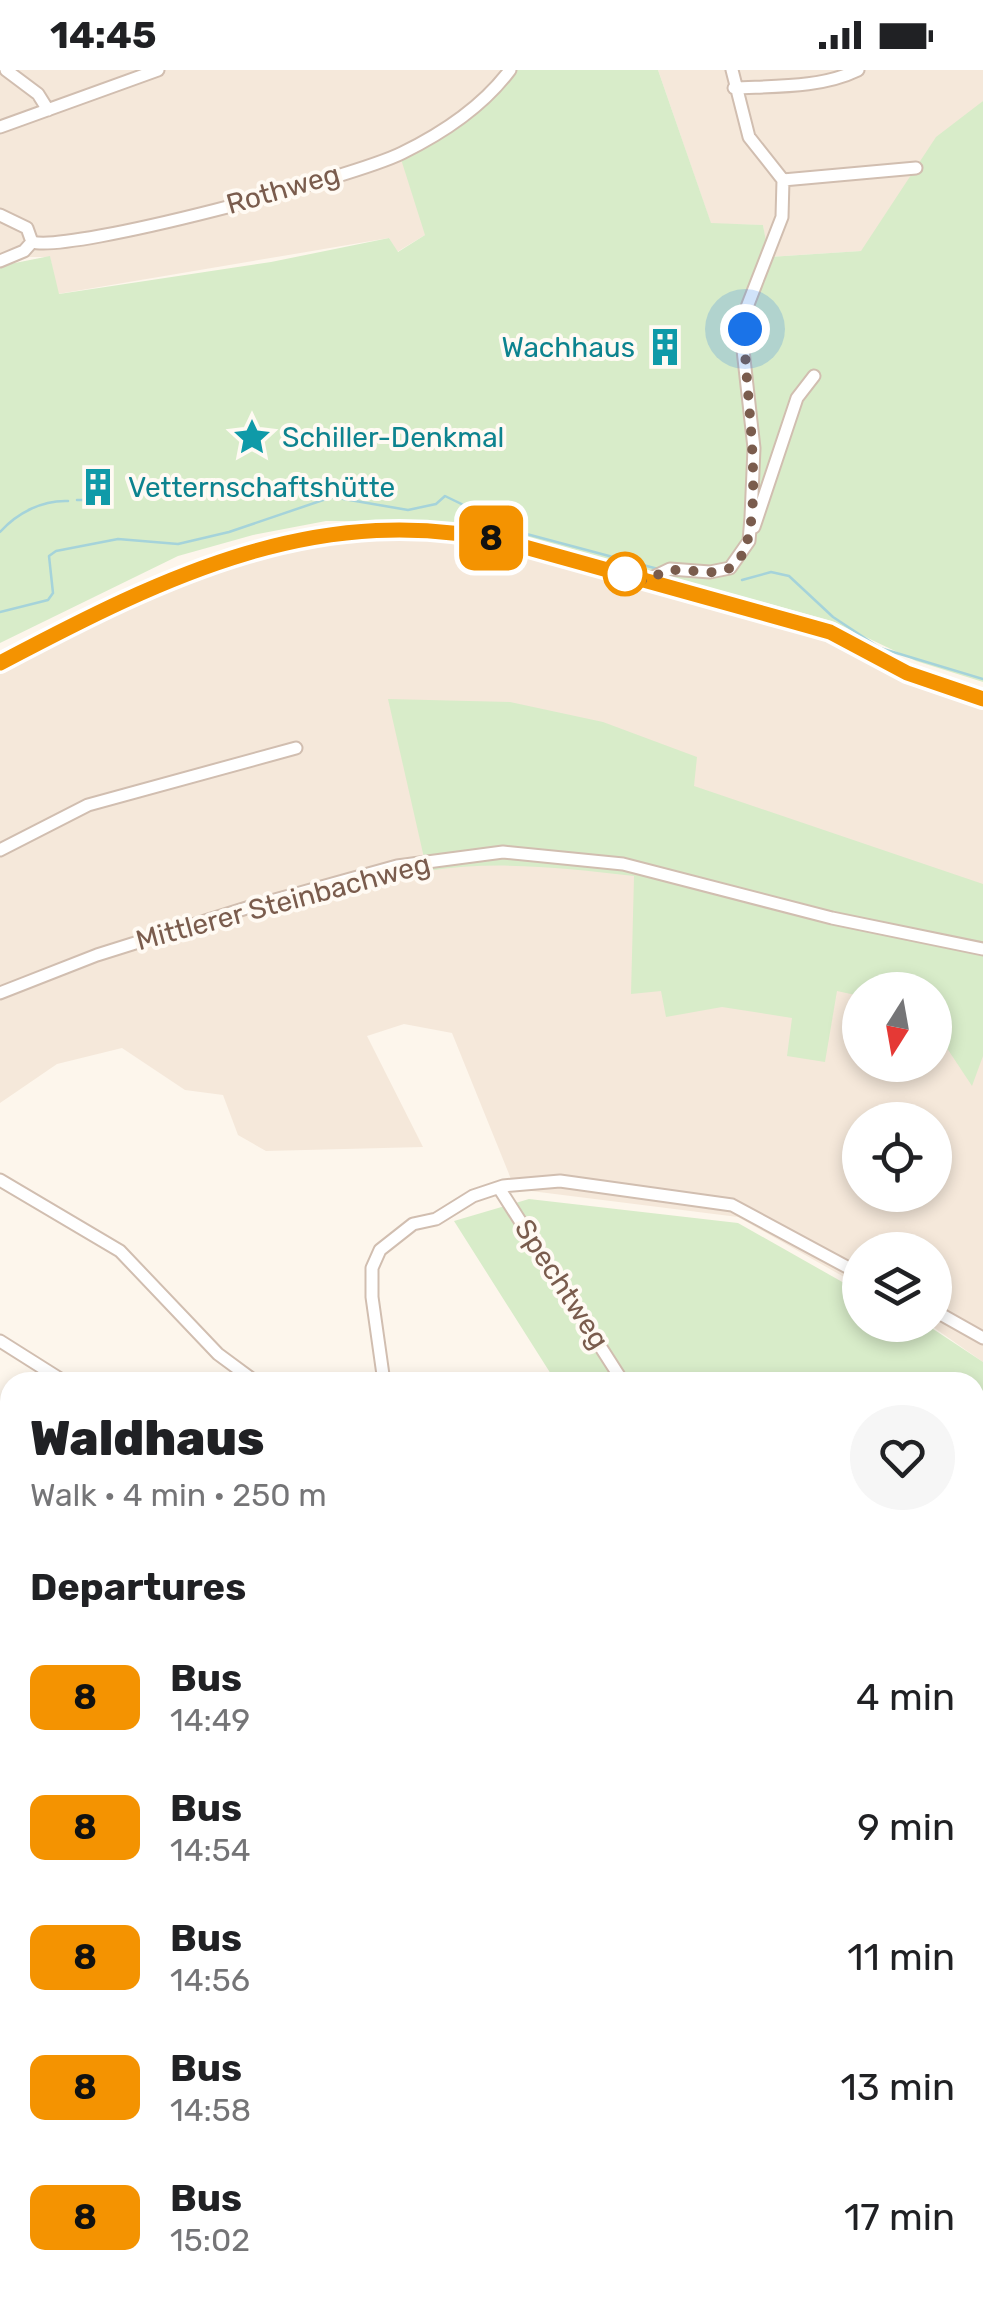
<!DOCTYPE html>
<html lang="en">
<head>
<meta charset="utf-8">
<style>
  :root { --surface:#fff; --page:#f6f6f6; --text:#202124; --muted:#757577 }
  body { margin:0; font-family:Rubik,sans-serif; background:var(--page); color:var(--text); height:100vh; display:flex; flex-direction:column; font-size:38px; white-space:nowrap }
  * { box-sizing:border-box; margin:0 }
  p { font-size:32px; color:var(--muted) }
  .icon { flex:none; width:55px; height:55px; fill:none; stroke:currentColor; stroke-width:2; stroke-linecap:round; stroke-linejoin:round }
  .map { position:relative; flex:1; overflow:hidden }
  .panel { position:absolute; left:0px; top:1302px; width:985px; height:932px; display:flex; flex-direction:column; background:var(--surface); border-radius:30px 30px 0 0; box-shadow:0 5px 15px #0003 }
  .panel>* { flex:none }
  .badge { padding:0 20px; border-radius:15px; font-size:35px; line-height:65px }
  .needle { width:65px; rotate:191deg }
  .buttons { position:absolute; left:842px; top:902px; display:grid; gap:20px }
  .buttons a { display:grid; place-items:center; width:110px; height:110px; border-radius:50%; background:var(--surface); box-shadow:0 5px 15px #0003; font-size:50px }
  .you { position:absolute; width:50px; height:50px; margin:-25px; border:8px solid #fff; border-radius:50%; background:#1a73e8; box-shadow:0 0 0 15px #1a73e833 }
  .map>.badge { position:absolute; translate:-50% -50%; box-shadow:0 0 0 5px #fff }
  h2 { padding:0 30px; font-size:38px; line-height:90px }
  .round { display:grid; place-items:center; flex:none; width:105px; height:105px; border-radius:52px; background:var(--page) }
  .headline { display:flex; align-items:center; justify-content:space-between; height:170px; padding:0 30px }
  h1 { font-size:48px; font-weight:800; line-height:75px }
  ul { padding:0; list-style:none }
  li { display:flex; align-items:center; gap:30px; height:130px; padding:0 30px }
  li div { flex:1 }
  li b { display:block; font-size:38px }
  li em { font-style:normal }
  li .badge { min-width:110px; font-weight:700; text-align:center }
  .status { display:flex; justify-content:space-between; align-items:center; height:70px; padding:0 50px; background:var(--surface); direction:ltr }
  .status svg { height:28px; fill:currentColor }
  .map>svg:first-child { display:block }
  .residential { fill:#f5e8da; fill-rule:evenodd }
  .green { fill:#d8ecc9 }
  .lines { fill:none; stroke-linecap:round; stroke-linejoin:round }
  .stream { stroke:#a5d3da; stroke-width:2.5 }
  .minor-casing { stroke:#d1beb0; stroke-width:15 }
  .minor { stroke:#fff; stroke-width:11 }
  .line-casing { stroke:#fff; stroke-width:22 }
  .line { stroke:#f49301; stroke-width:15 }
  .walk { stroke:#7a5c4d; stroke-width:10; stroke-dasharray:0 18 }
  .stop-dot { fill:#fff; stroke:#f49301; stroke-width:5 }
  .labels { text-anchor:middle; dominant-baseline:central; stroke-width:8; stroke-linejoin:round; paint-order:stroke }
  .street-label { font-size:28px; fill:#7a5c4d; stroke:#fffaf3 }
  .culture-label { font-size:28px; fill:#0d838f; stroke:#fffaf3; text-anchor:start }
</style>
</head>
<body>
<div class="status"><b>14:45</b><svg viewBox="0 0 49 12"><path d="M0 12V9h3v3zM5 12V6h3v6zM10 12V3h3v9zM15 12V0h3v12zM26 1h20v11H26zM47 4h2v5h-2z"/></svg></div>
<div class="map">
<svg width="983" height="2233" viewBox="0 0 983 2233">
  <rect width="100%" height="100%" fill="#fdf6ec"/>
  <!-- residential -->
  <path class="residential" d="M 0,0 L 507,0 L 425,165 L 397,182 L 389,168 L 58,224 L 50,187 L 0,187 Z
    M 658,0 L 839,0 L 839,4 L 850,0 L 983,0 L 983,31 L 899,128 L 862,181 L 768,187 L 763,155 L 711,154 Z
    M 389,467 L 468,471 L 535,485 L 827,566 L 906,609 L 983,635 L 983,1292 L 930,1255 L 935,1255 L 935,1180 L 860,1180 L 860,1216 L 738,1147 L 515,1119 L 452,963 L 404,954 L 367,966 L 423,1077 L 266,1081 L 238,1065 L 223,1025 L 185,1020 L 122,978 L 57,994 L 0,1033 L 0,600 L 99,549 L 218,496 L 305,475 ZM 860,920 L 935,920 L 935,995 L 860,995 ZM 860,1050 L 935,1050 L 935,1125 L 860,1125 Z"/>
  <!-- green -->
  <path class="green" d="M 507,0 L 658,0 L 711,153 L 763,155 L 769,187 L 861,181 L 936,67 L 983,31 L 983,612 L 916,591 L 832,551 L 470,452 L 326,451 L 253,465 L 178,486 L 0,573 L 0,196 L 50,186 L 59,224 L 271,192 L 389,168 L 398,182 L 425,165 L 400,86 L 456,55 Z
    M 388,629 L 510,632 L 603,652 L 697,687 L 694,716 L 983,814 L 983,986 L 972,1016 L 935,960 L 935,920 L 860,920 L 860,926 L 837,921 L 825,992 L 787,986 L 792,948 L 722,937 L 666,947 L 661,921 L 631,924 L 634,806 C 564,798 497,790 427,801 Z
    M 529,1129 L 738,1153 L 860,1222 L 860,1255 L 927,1255 L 983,1292 L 983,1825 L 975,1829 L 975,1312 L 556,1312 L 454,1151 Z
    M 0,1550 L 10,1558 L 10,1773 L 4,1777 L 0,1774 Z
    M 10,2008 L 10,2225 L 517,2225 L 520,2233 L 0,2233 L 0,2018 Z
    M 975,2121 L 983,2137 L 983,2233 L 702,2233 L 721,2225 L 975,2225 Z"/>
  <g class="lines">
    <!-- stream -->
    <path class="stream" d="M 90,429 L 97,429
      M 77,430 L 83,430
      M 0,462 C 17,443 42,430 68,431
      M 742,510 L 771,502 L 789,506 L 833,547 L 880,578 L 983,609
      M 0,542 L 48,530 L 53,523 L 49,486 L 56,481 L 118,469 L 178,474 L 229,462 L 332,427 L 408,440 L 436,434 L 445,426 L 519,462 L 658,499"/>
    <!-- minor casing -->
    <g class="minor-casing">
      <path id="minor" d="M 6,0 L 38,24 L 48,40
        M 734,18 C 775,16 821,18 858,0
        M 0,57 L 158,0
        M 783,110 L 916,98
        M 0,145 L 27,158 L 32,172
        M 32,172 C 72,183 356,106 402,83 C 443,63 483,36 510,0
        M 0,191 L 24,181 L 32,172
        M 754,457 L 797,328 L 814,306
        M 645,511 L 670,499 L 710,502 L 730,498 L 749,471 L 751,447 L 754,378 L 743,280 L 747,237 L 782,147 L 783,110 L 749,67 L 732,0
        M 0,593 L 95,542 L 216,490 L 313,466 L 421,461 L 494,469 L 830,562 L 907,603 L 983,629
        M 0,780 L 88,735 L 296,678
        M 0,923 L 97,885 L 253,836 L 397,796 L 503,782 L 623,794 L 832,848 L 983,879
        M 0,1110 L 120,1181 L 218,1284 L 256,1312
        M 499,1118 L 623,1312
        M 935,1241 L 983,1268
        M 0,1271 L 65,1312
        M 384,1312 L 372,1227 L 372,1198 L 380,1180 L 413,1154 L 436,1149 L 473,1126 L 503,1116 L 560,1111 L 732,1135 L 860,1204
        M 0,1509 L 10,1502
        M 975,2111 L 983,2131"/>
    </g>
    <!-- minor -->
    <use href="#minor" class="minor"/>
  </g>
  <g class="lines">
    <!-- line casing -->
    <g class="line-casing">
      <path id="line" d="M 0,593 C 165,506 323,427 514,474 L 798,553 L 830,562 L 907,603 L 983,629"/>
    </g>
    <!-- line -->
    <use href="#line" class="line"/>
    <!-- walk -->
    <path class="walk" d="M 625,504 L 645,511 C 655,507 663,500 674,500 C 691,499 711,506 728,499 C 775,478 741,305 745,259"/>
  </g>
  <!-- icons -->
  <defs>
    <g id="building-bare" transform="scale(3)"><path d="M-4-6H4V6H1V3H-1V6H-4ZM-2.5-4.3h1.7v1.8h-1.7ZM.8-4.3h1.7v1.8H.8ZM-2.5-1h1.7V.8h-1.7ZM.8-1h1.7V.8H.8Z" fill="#0f9aa8" stroke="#fffaf3" stroke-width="2.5" paint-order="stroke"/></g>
    <g id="sight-bare" transform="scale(3)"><path d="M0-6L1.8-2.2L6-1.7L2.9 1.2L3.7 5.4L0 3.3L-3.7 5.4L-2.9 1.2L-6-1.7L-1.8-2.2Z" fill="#0f9aa8" stroke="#fffaf3" stroke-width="2.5" paint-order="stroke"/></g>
  </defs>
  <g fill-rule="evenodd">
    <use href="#building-bare" x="665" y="277"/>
    <use href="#sight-bare" x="252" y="367"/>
    <use href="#building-bare" x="98" y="417"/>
  </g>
  <!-- markers -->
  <circle class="stop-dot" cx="625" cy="504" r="20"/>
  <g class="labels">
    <!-- street labels -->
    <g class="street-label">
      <text transform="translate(283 119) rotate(-16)">Rothweg</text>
      <text transform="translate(283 832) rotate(-15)">Mittlerer Steinbachweg</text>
      <text transform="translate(562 1214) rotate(57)">Spechtweg</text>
    </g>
    <!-- culture labels -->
    <g class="culture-label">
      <text x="635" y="277" text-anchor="end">Wachhaus</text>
      <text x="282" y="367">Schiller-Denkmal</text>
      <text x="128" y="417">Vetternschaftshütte</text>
    </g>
  </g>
</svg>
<div class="buttons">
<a><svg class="needle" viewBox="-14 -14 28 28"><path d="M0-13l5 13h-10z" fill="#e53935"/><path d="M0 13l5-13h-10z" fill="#757577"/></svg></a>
<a><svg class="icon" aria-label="locate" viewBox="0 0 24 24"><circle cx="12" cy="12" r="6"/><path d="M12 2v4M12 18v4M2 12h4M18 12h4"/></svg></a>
<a><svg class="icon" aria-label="layers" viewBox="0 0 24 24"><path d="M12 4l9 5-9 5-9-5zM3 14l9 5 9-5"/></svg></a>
</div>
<div class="you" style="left:745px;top:259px"></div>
<b class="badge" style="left:491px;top:468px;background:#f49301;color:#111">8</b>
<section class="panel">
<div class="headline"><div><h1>Waldhaus</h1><p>Walk · 4 min · 250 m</p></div><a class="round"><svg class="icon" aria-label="heart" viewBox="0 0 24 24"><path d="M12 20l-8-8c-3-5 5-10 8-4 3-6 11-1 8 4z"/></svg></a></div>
<h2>Departures</h2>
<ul>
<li><span class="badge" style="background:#f49301;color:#111">8</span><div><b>Bus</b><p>14:49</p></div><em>4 min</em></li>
<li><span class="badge" style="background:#f49301;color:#111">8</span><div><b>Bus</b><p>14:54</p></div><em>9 min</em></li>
<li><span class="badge" style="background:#f49301;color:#111">8</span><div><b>Bus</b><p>14:56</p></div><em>11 min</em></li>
<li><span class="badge" style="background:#f49301;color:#111">8</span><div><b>Bus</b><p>14:58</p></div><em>13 min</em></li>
<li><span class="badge" style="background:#f49301;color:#111">8</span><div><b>Bus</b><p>15:02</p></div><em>17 min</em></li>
</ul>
</section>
</div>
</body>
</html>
